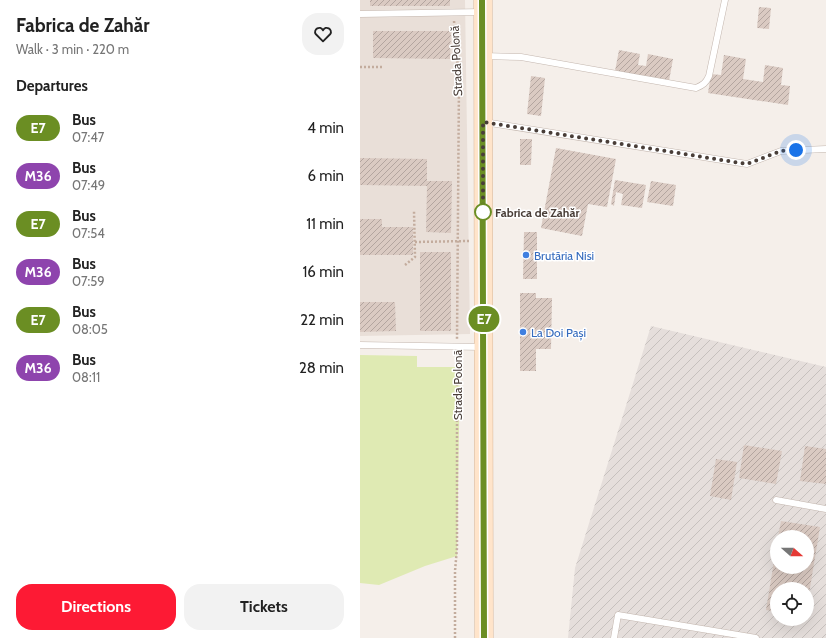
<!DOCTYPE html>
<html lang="en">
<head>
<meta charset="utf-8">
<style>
  :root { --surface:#fff; --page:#f2f2f2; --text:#222; --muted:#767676; --accent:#fd1a34 }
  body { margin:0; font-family:Cabin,sans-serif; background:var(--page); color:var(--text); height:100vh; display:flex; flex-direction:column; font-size:15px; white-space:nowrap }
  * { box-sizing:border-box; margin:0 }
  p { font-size:13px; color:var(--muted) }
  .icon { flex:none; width:22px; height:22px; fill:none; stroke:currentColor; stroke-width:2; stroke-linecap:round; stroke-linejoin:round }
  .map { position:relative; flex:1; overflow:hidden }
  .sheet { display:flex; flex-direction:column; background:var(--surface); width:360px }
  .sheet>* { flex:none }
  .badge { padding:0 8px; border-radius:13px; font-size:14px; line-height:26px }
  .needle { width:26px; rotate:111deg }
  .fabs { position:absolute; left:410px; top:530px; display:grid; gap:8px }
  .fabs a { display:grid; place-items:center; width:44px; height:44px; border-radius:50%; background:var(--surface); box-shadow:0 4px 16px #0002; font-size:20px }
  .you { position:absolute; width:20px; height:20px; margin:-10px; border:3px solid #fff; border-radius:50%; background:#1a73e8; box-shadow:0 0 0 6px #1a73e833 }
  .map>.badge { position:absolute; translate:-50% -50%; box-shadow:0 0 0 2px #fff }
  h2 { padding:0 16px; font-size:15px; line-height:36px }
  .round { display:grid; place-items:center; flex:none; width:42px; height:42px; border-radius:16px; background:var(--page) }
  .summary { display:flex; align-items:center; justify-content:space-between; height:68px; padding:0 16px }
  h1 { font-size:19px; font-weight:800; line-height:30px }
  .cta { display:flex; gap:8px; margin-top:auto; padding:8px 16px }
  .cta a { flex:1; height:46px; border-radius:16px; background:var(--accent); color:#fff; font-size:16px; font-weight:800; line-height:46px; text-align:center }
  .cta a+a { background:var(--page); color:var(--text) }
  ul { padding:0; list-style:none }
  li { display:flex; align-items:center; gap:12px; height:48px; padding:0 16px }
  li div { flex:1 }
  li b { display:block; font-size:15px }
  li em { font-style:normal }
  li .badge { min-width:44px; font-weight:700; text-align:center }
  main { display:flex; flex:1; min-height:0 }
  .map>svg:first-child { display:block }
  .residential { fill:#e9dfd8 }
  .industrial { fill:url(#industrial-furrows); fill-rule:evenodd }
  .green { fill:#dfeab3 }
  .building { fill:url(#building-hatch) }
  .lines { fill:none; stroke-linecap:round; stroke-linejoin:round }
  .service-casing { stroke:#c4b7af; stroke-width:7 }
  .secondary-casing { stroke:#d8b89c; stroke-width:19 }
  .path { stroke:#c3ac9d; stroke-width:2.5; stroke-dasharray:2 2; stroke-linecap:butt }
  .service { stroke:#fff; stroke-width:6 }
  .secondary { stroke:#ffe4ca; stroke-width:18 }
  .line-casing { stroke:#fff; stroke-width:9 }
  .line { stroke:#6b8e23; stroke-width:6 }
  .walk { stroke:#493e38; stroke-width:4; stroke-dasharray:0 7.2 }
  .stop-dot { fill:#fff; stroke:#6b8e23; stroke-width:2 }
  .shop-dot { fill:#3f7fe0; stroke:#fff; stroke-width:1.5 }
  .labels { text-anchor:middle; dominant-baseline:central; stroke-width:3; stroke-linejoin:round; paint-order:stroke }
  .street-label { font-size:12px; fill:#493e38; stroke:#fff }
  .stop-label { font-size:12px; font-weight:bold; fill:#493e38; stroke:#fff; text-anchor:start }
  .shop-label { font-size:12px; fill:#366cbe; stroke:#fff; text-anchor:start }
</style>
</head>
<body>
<main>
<section class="sheet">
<div class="summary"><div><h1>Fabrica de Zahăr</h1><p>Walk · 3 min · 220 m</p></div><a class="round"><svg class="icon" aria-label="heart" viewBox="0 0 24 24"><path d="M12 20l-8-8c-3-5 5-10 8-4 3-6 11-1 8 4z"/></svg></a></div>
<h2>Departures</h2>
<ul>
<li><span class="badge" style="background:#6b8e23;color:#fff">E7</span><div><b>Bus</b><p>07:47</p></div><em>4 min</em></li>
<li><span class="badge" style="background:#8e44ad;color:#fff">M36</span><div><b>Bus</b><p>07:49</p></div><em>6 min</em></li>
<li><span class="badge" style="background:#6b8e23;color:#fff">E7</span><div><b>Bus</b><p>07:54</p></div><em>11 min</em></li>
<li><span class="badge" style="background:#8e44ad;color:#fff">M36</span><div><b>Bus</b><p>07:59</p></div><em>16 min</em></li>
<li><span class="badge" style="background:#6b8e23;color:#fff">E7</span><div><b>Bus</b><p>08:05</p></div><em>22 min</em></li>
<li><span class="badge" style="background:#8e44ad;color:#fff">M36</span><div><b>Bus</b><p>08:11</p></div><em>28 min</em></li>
</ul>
<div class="cta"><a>Directions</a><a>Tickets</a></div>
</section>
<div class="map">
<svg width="466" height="638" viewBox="0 0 466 638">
  <defs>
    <pattern id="industrial-furrows" width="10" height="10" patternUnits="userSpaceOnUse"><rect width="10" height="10" fill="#e5dedb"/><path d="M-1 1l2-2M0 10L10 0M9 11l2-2" fill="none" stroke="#c6c0bd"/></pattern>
    <pattern id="building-hatch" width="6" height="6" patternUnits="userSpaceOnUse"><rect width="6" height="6" fill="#dacac2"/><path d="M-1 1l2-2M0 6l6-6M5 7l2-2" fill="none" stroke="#b3a59f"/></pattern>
  </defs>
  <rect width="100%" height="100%" fill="#f5efea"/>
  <!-- residential -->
  <path class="residential" d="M 0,0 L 105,0 L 110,334 L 0,336 Z"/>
  <!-- industrial -->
  <path class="industrial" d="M 291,326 L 466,367 L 466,638 L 208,638 L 215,568 ZM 417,537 L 447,537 L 447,567 L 417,567 ZM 417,589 L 447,589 L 447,619 L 417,619 Z"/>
  <!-- green -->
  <path class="green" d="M 0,355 L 57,356 L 57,367 L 100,367 L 97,556 L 65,566 L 19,585 L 0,583 Z"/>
  <!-- building -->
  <path class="building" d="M 10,0 L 90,0 L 90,6 L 10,6 Z
    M 399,7 L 411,8 L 409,29 L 397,28 Z
    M 13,31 L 91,31 L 90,59 L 13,58 Z
    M 259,50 L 280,54 L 278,65 L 286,66 L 288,54 L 313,59 L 309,81 L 255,71 Z
    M 364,55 L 386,59 L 383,79 L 403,82 L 405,65 L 423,68 L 421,85 L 430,86 L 428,105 L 348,93 L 351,74 L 361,75 Z
    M 171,76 L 185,78 L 181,116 L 167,114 Z
    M 160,139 L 172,139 L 171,165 L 160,165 Z
    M 196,148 L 256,159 L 247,207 L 228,204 L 222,236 L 181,228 Z
    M 0,158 L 67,159 L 67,181 L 92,181 L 91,233 L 66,232 L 67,186 L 0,185 Z
    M 255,180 L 286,185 L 282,208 L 261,205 L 263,194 L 256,192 L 254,206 L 251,204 Z
    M 291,181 L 316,185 L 313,206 L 287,202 Z
    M 0,219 L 22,219 L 22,227 L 53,227 L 53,255 L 0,255 Z
    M 164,232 L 177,232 L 177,279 L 163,279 Z
    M 60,252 L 91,252 L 91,331 L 60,331 Z
    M 160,293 L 176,293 L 176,298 L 192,298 L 191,349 L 176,349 L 176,371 L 160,371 Z
    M 0,302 L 35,302 L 36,331 L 0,332 Z
    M 384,445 L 422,451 L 416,484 L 379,478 Z
    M 445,446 L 466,449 L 466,484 L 440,481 Z
    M 356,459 L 377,462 L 371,500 L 350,496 Z
    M 421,521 L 460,527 L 448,600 L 447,589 L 417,589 L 417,612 L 406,610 L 416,549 L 417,567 L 447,567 L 447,537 L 418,537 Z"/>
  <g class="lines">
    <!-- service casing -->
    <g class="service-casing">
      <path id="service" d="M 0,14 L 122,12
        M 124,56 L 161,57 L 336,88 C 343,85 346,83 349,76 L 365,0
        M 124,122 L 387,164 L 421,151 L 466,149
        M 0,345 L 122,347
        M 416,500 L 466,509
        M 254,638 L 258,615 L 396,638"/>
    </g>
    <!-- secondary casing -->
    <g class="secondary-casing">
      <path id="secondary" d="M 123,0 L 124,638"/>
    </g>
    <!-- path -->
    <path class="path" d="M 94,21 L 99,80 L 97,339
      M 0,67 L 22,67
      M 55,242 L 109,241
      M 45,265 L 55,257 L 54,211
      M 95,638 L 95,571 L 97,548 L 97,354"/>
    <!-- service -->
    <use href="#service" class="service"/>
    <!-- secondary -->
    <use href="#secondary" class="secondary"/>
  </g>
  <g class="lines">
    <!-- line casing -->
    <g class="line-casing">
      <path id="line" d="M 122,0 L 124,638"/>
    </g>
    <!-- line -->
    <use href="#line" class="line"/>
    <!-- walk -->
    <path class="walk" d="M 123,212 L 123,122 L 387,164 L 421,151 L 436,150"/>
  </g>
  <!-- markers -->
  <circle class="stop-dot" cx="123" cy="212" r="8"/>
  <g class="shop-dot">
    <circle cx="166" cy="255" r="4"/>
    <circle cx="163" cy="332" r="4"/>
  </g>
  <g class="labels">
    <!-- street labels -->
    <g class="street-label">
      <text transform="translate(96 61) rotate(-93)">Strada Polonă</text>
      <text transform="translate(97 385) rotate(-90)">Strada Polonă</text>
    </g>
    <!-- stop labels -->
    <g class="stop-label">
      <text x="135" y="212">Fabrica de Zahăr</text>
    </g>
    <!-- shop labels -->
    <g class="shop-label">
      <text x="174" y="255">Brutăria Nisi</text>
      <text x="171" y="332">La Doi Pași</text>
    </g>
  </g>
</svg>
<div class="fabs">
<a><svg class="needle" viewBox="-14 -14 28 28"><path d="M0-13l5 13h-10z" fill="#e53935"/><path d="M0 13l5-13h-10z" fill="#767676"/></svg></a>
<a><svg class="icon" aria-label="locate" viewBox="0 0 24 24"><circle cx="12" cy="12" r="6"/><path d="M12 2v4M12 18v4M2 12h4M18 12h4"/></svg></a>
</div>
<div class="you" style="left:436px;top:150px"></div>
<b class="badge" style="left:124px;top:319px;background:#6b8e23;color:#fff">E7</b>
</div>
</main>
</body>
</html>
